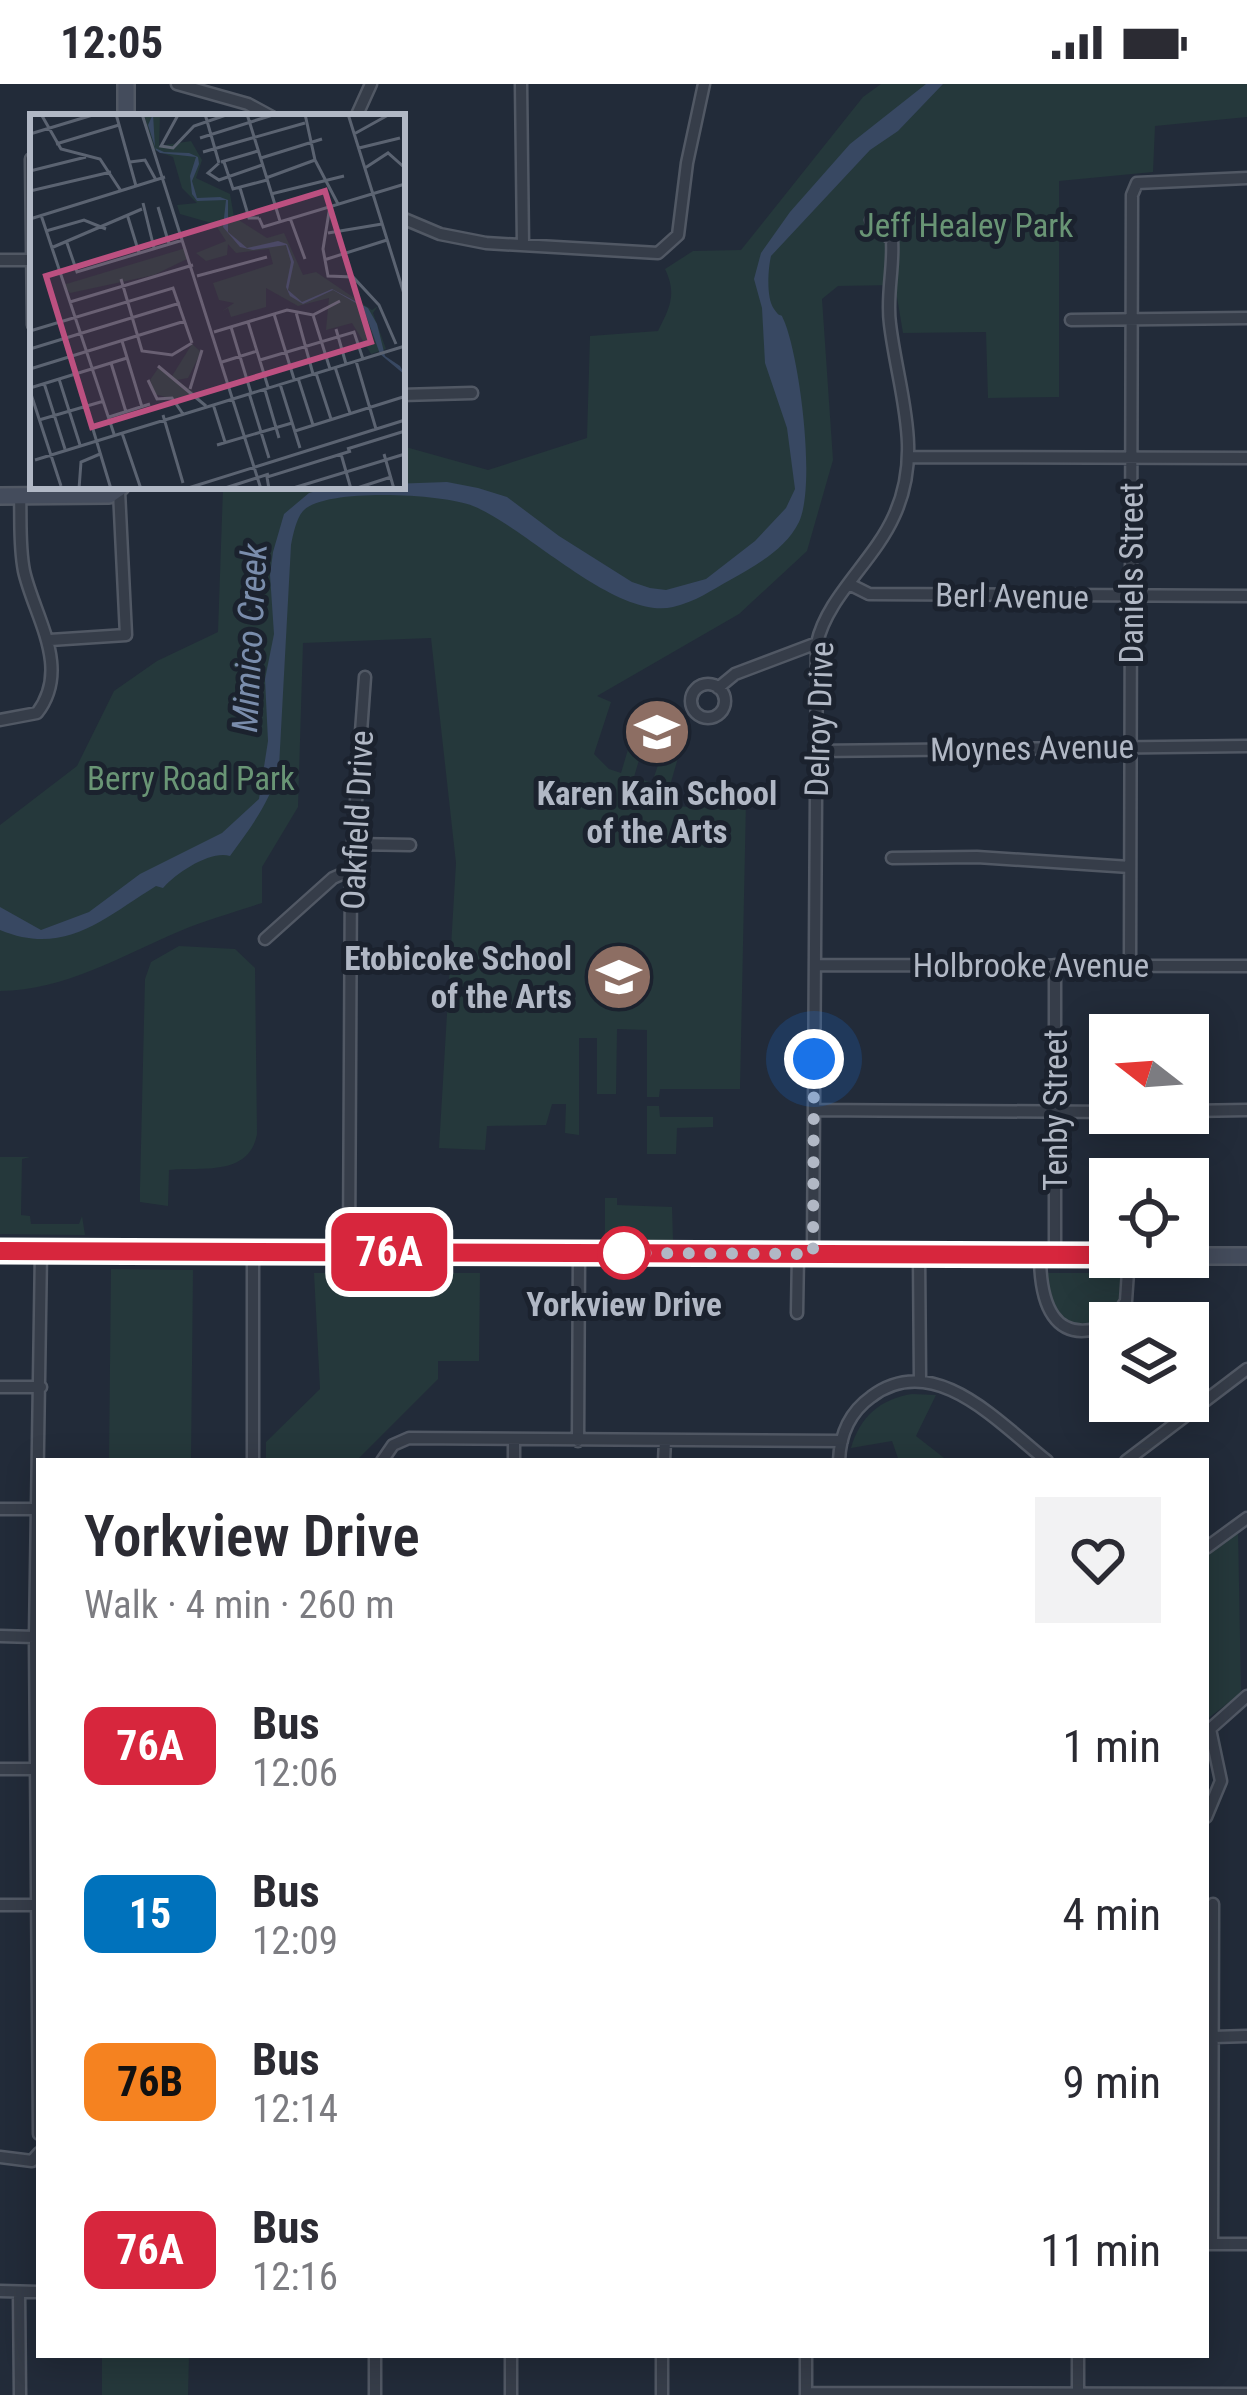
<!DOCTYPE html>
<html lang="en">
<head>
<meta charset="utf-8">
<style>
  :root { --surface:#fff; --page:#f2f2f3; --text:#2b2b33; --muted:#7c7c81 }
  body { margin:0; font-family:"Roboto Condensed",sans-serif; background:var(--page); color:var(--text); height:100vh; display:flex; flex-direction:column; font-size:45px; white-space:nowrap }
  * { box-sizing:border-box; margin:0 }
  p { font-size:39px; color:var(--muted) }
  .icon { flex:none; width:66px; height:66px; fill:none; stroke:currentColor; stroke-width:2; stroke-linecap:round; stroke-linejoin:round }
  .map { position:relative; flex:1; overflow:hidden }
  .details { position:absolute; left:36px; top:1374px; width:1173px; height:900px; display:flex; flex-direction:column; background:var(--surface); border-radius:0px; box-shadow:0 6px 30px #0003 }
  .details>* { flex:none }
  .badge { padding:0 24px; border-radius:18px; font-size:42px; line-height:78px }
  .needle { width:78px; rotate:287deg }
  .tools { position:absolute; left:1089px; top:930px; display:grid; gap:24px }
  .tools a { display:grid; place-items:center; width:120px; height:120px; border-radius:0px; background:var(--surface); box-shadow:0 6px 30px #0003; font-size:60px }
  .you { position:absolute; width:60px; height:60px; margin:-30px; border:9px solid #fff; border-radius:50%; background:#1a73e8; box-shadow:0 0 0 18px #1a73e833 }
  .map>.badge { position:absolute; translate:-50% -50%; box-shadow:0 0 0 6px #fff }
  .round { display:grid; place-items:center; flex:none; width:126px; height:126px; border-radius:0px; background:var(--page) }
  .headline { display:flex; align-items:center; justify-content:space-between; height:204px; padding:0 48px }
  h1 { font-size:57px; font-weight:600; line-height:90px }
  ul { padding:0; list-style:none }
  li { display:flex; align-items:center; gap:36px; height:168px; padding:0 48px }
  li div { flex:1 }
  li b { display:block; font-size:45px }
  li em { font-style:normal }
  li .badge { min-width:132px; font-weight:700; text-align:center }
  .status { display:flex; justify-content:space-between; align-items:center; height:84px; padding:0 60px; background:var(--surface); direction:ltr }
  .status svg { height:33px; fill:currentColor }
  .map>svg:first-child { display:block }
  .green { fill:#25383b }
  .water { fill:#384862 }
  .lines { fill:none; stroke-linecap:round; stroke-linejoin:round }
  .street-casing { stroke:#515864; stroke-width:15 }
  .secondary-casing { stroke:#515864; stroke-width:20 }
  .street { stroke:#363d49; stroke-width:10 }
  .secondary { stroke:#444c5c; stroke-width:15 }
  .line-casing { stroke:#fff; stroke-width:27 }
  .line { stroke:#d7263d; stroke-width:18 }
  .walk { stroke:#b1b8c5; stroke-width:12; stroke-dasharray:0 21.6 }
  .stop-dot { fill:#fff; stroke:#d7263d; stroke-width:6 }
  .labels { text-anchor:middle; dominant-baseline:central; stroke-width:10; stroke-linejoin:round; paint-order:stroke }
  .park-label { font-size:33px; fill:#699575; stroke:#1b222e }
  .street-label { font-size:33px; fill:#b1b8c5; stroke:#1b222e }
  .poi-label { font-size:33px; font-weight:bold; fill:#b1b8c5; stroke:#1b222e }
  .stop-label { font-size:33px; font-weight:bold; fill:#b1b8c5; stroke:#1b222e }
  .water-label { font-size:36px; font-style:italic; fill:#7a8dac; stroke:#1b222e }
  .inset-road { fill:none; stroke:#5b6371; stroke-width:3 }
  .view { fill:#bc5080; fill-opacity:0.15; stroke:#bc5080; stroke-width:6 }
  .inset-edge { fill:none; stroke:#b1b8c5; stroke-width:6 }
</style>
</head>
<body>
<div class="status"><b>12:05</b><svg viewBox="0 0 49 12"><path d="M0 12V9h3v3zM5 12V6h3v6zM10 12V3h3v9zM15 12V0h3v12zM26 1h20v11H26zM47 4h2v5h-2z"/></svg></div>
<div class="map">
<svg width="1247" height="2311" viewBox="0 0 1247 2311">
  <rect width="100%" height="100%" fill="#222b39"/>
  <!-- green -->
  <path class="green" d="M 881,0 L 1247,0 L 1247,33 L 1155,42 L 1153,88 L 1059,97 L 1059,313 L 988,314 L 986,248 L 903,249 L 895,201 L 838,202 L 822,215 L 833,376 L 807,467 L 739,530 L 597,612 L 611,618 L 594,670 L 609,685 L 621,689 L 629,662 L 642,666 L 634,693 L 652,699 L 662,669 L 678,674 L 669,705 L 661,703 L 675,722 L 690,723 L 709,708 L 746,717 L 740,1005 L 660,1005 L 659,1013 L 647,1013 L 647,946 L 617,945 L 616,1010 L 597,1010 L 597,954 L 579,954 L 579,1051 L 565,1049 L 566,1020 L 552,1020 L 546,1041 L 487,1042 L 485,1066 L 439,1064 L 456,779 L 431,554 L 303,559 L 298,723 L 262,783 L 262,819 C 235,828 206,836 180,847 C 121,872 66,906 0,907 L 0,741 L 77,682 L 114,607 L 157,577 L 218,548 L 223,404 L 402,402 L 402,362 L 488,386 L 587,354 L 590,252 L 658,247 C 670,223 677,210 665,185 L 693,167 L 741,166 L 863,13 Z
    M 179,862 L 235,865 L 255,884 L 257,1050 C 249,1094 198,1082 169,1086 L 168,1122 L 140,1118 L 140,1104 L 145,895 L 151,878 Z
    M 647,1022 L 659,1022 L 660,1033 L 713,1033 L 713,1043 L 677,1044 L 676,1070 L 647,1070 Z
    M 0,1073 L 30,1073 L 22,1075 L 21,1131 L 30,1132 L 31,1140 L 79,1140 L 82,1132 L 85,1151 L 0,1150 Z
    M 605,1114 L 617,1114 L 617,1121 L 672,1123 L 673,1156 L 609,1157 L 605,1152 Z
    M 111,1185 L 193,1186 L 191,1377 L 109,1377 Z
    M 314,1189 L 480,1189 L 479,1277 L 438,1277 L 438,1295 L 356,1377 L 266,1377 L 266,1358 L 320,1305 Z
    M 1046,1189 L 1122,1189 L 1120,1215 L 1101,1237 C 1064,1249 1047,1223 1046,1189 Z
    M 912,1310 L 936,1311 L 916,1352 L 948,1377 L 899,1377 L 892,1357 L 851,1364 C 860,1333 880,1315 912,1310 Z
    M 1238,1445 L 1241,1609 L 1206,1636 L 1206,1469 Z
    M 102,2271 L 189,2271 L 188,2311 L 102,2311 Z"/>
  <!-- water -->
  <path class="water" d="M 926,0 L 943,0 L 898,47 L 870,66 L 771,172 C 768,185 766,214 774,225 C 783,238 779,224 785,239 C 800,278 816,401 799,438 C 785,466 756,481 730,496 C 712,506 695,518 673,523 C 615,536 526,443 473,422 C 445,410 325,403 303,427 C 296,435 293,451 291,461 L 279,683 C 270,719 251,743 230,772 C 212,766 178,787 163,804 L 156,802 C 104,834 65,873 0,846 L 0,823 L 41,846 L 89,828 L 140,790 L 222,749 L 259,715 L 268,657 L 265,595 L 274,550 L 270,491 L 273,468 L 284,430 L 309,409 L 335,402 L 447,398 L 478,404 L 507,413 L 559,452 L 632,498 L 650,504 L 666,506 L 706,495 L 755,457 L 786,424 L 795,405 L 787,344 L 765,279 L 762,224 L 754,195 L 761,169 L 790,128 L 850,60 Z"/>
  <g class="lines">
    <!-- street casing -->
    <g class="street-casing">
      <path id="street" d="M 177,0 L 248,20 L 272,33
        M 521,0 L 523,161
        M 356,33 L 371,0
        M 31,75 L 33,241
        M 402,134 L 440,150 L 486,159 L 658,169 L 678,151 L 687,79 L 704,0
        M 0,176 L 33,176
        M 1071,236 L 1247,234
        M 402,311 L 472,309
        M 911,373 L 1247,374
        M 851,501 L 869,510 L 1247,512
        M 50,556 L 126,551 L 119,407
        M691 617a17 17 0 1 1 34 0a17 17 0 1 1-34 0Z
        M 718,604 L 735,590 L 817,559
        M 0,636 L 37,629 C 72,584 34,532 24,487 C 19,462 21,436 20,412
        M 816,667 L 1247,662
        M 353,760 L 410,761
        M 892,774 L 977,773 L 1130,783
        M 265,855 L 333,794 L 351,786
        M 815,881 L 1247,882
        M 1055,881 L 1055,1171
        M 1130,882 L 1132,111 L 1137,99 L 1247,94
        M 814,1026 L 1110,1028
        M 1188,1027 L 1247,1026
        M 253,1168 L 253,1377
        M 349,1168 L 351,786 L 365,593
        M 813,1170 L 817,559 C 827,513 874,477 894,432 C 924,367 898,307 890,240 C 886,212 894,184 892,156 L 871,136
        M 919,1171 L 920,1296
        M 1040,1171 C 1040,1216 1052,1265 1110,1240
        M 797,1229 L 798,1170
        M 1112,1239 L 1126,1217 L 1129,1173
        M 0,1303 L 41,1303
        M 514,1357 L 514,1377
        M 578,1357 L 579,1168
        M 382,1377 L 393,1361 L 409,1354 L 842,1357
        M 664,1377 L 665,1357
        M 839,1377 C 840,1351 850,1328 871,1313 C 934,1265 1000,1340 1047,1377
        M 1126,1377 L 1247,1285
        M 0,1425 L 37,1425
        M 1206,1464 L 1247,1434
        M 0,1552 L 35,1553
        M 0,1685 L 35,1685
        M 1206,1733 L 1221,1697 L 1210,1645 L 1247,1612
        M 0,1821 L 35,1821
        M 1213,1953 L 1247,1952
        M 39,2050 L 35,1553 L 41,1167
        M 0,2073 L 32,2077 L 39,2069
        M 1208,2160 L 1247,2160
        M 1212,2160 L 1213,1820
        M 0,2207 L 39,2208
        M 19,2208 L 20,2311
        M 511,2271 L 511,2311
        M 806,2271 L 806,2311
        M 806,2309 L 1247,2310
        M 375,2311 L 375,2271
        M 662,2311 L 662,2271
        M 1078,2311 L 1078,2271"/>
    </g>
    <!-- secondary casing -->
    <g class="secondary-casing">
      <path id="secondary" d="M 126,33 L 126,0
        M 0,412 L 109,411 L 122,402
        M 0,1167 L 1110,1171
        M 1188,1172 L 1247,1172"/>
    </g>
    <!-- street -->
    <use href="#street" class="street"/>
    <!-- secondary -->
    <use href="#secondary" class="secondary"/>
  </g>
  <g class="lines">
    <!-- line casing -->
    <g class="line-casing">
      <path id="line" d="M 0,1167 L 1110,1171"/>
    </g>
    <!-- line -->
    <use href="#line" class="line"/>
    <!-- walk -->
    <path class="walk" d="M 624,1169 L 813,1170 L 814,975"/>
  </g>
  <!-- icons -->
  <defs>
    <g id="school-disc" transform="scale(3.45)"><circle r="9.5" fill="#8d6e63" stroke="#1b222e"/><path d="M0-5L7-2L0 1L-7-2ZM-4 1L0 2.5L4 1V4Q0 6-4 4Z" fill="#fff"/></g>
  </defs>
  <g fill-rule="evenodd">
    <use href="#school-disc" x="657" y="648"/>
    <use href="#school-disc" x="619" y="893"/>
  </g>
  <!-- markers -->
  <circle class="stop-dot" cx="624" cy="1169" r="24"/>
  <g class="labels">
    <!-- park labels -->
    <g class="park-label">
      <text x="966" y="141">Jeff Healey Park</text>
      <text x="191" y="694">Berry Road Park</text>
    </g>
    <!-- street labels -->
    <g class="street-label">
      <text transform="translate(1131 489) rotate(-90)">Daniels Street</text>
      <text transform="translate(1012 512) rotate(1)">Berl Avenue</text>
      <text transform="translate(819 635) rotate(-88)">Delroy Drive</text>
      <text transform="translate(1032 664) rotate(-1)">Moynes Avenue</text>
      <text transform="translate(357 736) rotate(-87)">Oakfield Drive</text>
      <text x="1031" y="881">Holbrooke Avenue</text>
      <text transform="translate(1055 1026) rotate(-90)">Tenby Street</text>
    </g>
    <!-- poi labels -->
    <g class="poi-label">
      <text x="657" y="709">Karen Kain School<tspan x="657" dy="38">of the Arts</tspan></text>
      <text x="572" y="874" text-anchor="end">Etobicoke School<tspan x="572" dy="38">of the Arts</tspan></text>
    </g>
    <!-- stop labels -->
    <g class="stop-label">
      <text x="624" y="1220">Yorkview Drive</text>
    </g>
    <!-- water labels -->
    <g class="water-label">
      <text transform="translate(250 554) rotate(-87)">Mimico Creek</text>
    </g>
  </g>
  <!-- overview -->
  <g transform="translate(30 30)">
    <rect width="375" height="375" fill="#222b39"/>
    <path d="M 114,0 L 130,0 L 129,32 L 161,27 L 172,46 L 166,64 L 200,80 L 204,103 L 237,124 L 254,119 L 273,161 L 286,158 L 342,196 L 348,192 L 343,199 L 356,235 L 341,240 L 322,209 L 296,216 L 299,184 L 268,192 L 236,174 L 236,193 L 201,203 L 198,194 L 191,198 L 204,189 L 189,186 L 183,169 L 243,150 L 239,135 L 206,139 L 198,130 L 197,141 L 176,147 L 166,139 L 196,127 L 185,110 L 150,100 L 147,91 L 167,89 L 152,74 L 143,43 L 124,36 ZM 156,134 L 159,144 L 124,161 L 40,179 L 33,171 ZM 162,230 L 171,238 L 158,264 L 147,266 L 166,280 L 146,286 L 125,280 L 120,266 L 129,253 L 142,262 Z" fill="#25383b"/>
    <path d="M 123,0 L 125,34 L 134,38 L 159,39 L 168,43 L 169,50 L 162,67 L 167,84 L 190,83 L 198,86 L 198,118 L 217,134 L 248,127 L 257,130 L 264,148 L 258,176 L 272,188 L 302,175 L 338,194 L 347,210 L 355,242 L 370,252 L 375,261 L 350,240 L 333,193 L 303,176 L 273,190 L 260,182 L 256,173 L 261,148 L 256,131 L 223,136 L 210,133 L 193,113 L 196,86 L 167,87 L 162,80 L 160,62 L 166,43 L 130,39 L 126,36 L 118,11 Z" fill="#384862"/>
    <path class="inset-road" d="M 11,0 L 31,35 L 70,45 L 91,77M 86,0 L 106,72M 112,0 L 231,375M 175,0 L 189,49M 217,0 L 250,107M 275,0 L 285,46 L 308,90M 318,0 L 375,183M 148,1 L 131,32 L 143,34 L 164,12 L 199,0M 0,20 L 66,0M 324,20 L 360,0M 170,24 L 246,0M 26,30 L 89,11M 329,34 L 370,24M 173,38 L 275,9M 231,44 L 292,25M 100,48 L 115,46 L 126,66M 191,48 L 228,37M 194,48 L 203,75 L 237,66M 189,49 L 178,59 L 189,66 L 232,51M 335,54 L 358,39 L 375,54M 0,57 L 56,43M 236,64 L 285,46M 210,74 L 219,104 L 229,104M 0,77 L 81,58M 241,80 L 314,62M 113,89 L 124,134M 300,92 L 293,135 L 298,162 L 323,163 L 349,191 L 366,230M 128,93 L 139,130M 97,100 L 109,139M 11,101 L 84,320M 229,104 L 233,113 L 375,70M 260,104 L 275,145M 0,105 L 135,63M 16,117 L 54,106 L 76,115M 298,119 L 352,110M 37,129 L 47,158 L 153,126M 21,134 L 112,95M 294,146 L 357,126M 167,162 L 237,143M 91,165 L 112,237 L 142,241 L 162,229M 40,188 L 163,151M 266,198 L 283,260M 244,200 L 264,265M 283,201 L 300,255M 218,208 L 238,273M 201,213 L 221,279M 306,215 L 316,250M 0,217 L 143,174 L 162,229M 184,218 L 257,196 L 283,201 L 310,187M 92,227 L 112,293M 0,235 L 150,189M 230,246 L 324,218 L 333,245M 326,247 L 346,315M 192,248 L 227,237M 81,249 L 96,298M 128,252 L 176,292M 305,253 L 320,299M 0,255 L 155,207M 46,259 L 81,375M 286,259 L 301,305M 268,264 L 283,311M 29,265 L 50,331M 118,266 L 127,285 L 142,284 L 153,300M 14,269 L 35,335M 250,270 L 270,334M 0,274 L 97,244M 160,275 L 172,236M 235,276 L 249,324M 0,277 L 31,372M 219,279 L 239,344M 183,290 L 195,328M 133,301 L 153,369M 79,303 L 120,290M 9,306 L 74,287M 265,317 L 373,283M 92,319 L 111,375M 187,331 L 262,309M 317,335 L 375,317M 311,340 L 321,375M 354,340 L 364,375M 5,346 L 375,232M 49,375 L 51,348 L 70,340M 155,375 L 375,306M 192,375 L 239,360M 239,375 L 237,363 L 321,337M 260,375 L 375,340M 324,375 L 361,363"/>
    <path class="view" d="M 295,77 L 341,228 L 62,313 L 16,162 Z"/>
    <rect width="375" height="375" class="inset-edge"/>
  </g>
</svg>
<div class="tools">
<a><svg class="needle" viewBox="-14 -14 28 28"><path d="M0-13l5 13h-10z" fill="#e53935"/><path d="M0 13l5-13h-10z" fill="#7c7c81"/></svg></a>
<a><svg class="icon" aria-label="locate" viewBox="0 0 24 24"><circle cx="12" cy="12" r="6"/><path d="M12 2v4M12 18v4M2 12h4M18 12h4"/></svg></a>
<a><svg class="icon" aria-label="layers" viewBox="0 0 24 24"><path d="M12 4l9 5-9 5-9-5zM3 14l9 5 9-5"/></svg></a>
</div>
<div class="you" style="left:814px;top:975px"></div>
<b class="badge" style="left:389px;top:1168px;background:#d7263d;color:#fff">76A</b>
<section class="details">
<div class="headline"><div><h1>Yorkview Drive</h1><p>Walk · 4 min · 260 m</p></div><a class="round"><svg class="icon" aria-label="heart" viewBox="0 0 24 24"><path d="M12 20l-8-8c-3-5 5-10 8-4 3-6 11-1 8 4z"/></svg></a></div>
<ul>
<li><span class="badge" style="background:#d7263d;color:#fff">76A</span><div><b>Bus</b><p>12:06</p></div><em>1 min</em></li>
<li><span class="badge" style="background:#0072bc;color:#fff">15</span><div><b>Bus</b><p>12:09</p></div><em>4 min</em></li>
<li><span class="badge" style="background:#f58220;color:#111">76B</span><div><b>Bus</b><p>12:14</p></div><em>9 min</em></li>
<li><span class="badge" style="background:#d7263d;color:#fff">76A</span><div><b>Bus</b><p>12:16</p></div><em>11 min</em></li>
</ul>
</section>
</div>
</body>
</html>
